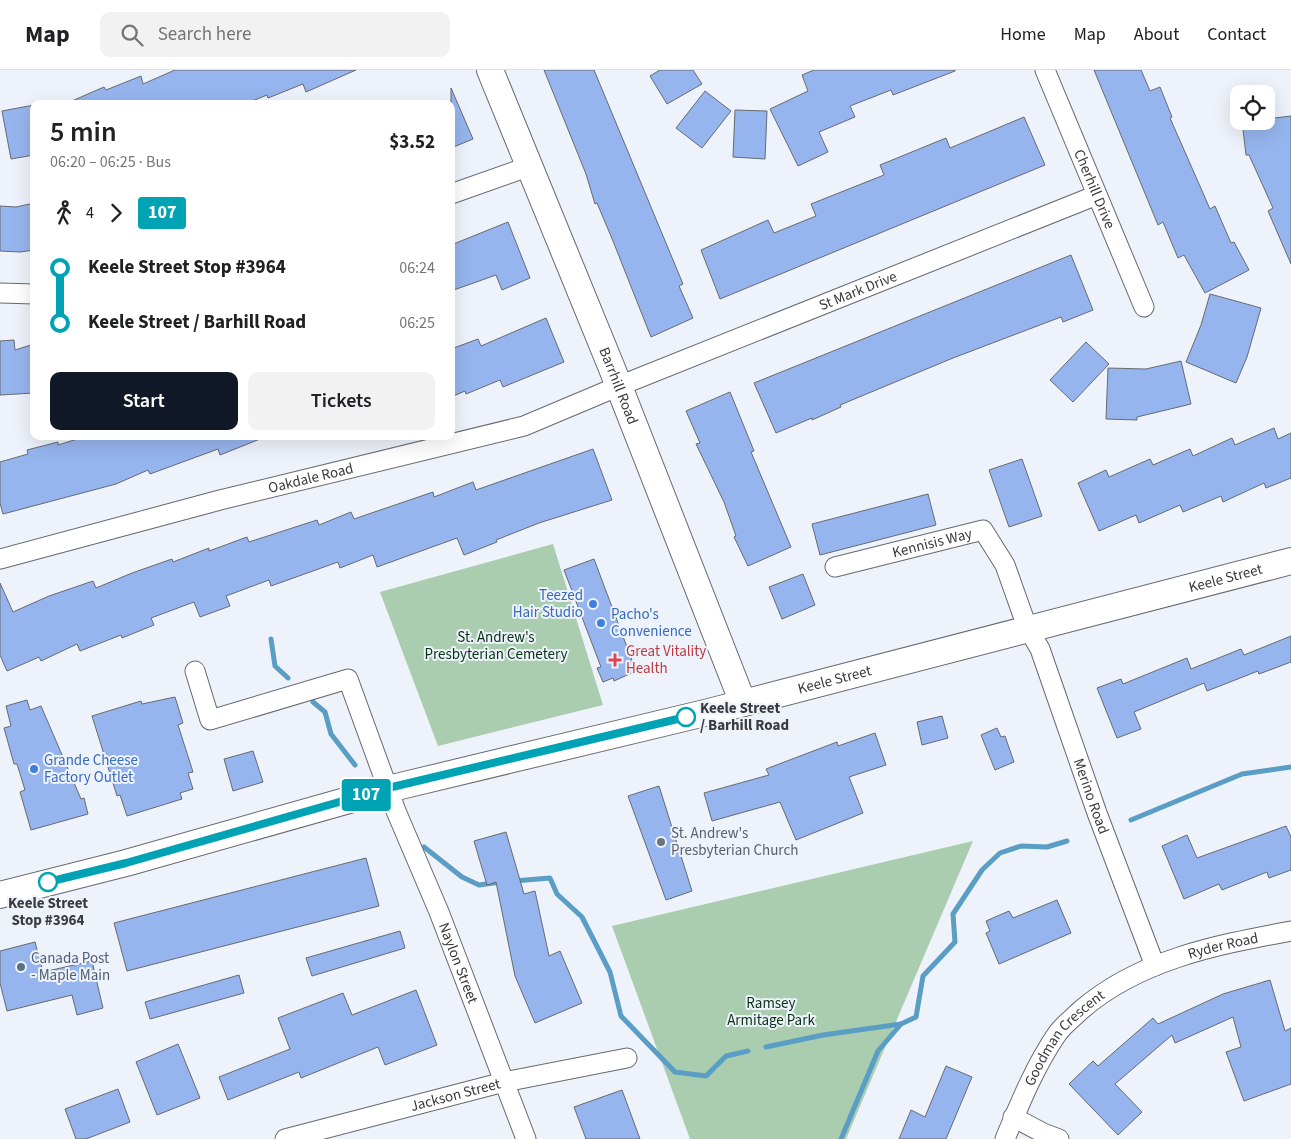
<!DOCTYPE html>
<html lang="en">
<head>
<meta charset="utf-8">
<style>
  :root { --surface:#fff; --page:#f2f2f2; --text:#202124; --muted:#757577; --line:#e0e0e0; --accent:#111827 }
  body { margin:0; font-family:"Source Sans 3",sans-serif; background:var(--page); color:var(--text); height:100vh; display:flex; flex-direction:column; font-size:19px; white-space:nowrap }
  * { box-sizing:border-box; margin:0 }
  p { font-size:16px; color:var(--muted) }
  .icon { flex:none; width:28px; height:28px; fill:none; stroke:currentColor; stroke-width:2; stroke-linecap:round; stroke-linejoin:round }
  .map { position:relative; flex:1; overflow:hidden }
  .details { position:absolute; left:30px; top:30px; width:425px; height:340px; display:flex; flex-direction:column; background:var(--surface); border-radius:10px; box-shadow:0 5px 20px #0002 }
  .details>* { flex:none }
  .badge { padding:0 10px; border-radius:4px; font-size:18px; line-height:32px }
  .fabs { position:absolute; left:1230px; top:15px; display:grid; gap:10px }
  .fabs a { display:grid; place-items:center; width:45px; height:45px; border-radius:10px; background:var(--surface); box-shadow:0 5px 20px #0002; font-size:25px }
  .map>.badge { position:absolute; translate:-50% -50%; box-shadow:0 0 0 2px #fff }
  .legs { display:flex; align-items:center; gap:8px; height:55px; padding:0 20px; font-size:16px }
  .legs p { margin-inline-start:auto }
  .headline { display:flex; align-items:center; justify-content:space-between; height:85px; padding:0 20px }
  h1 { font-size:28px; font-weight:600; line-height:38px }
  .primary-button { display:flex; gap:10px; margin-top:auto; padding:10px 20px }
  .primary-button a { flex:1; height:58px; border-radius:10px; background:var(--accent); color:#fff; font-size:20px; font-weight:600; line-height:58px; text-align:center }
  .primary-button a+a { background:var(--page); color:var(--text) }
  ul { padding:0 20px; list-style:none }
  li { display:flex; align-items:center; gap:18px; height:55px; font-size:19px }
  li i { display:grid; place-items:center; width:8px; height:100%; margin:0 6px; background:currentColor }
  li i::after { content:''; width:12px; height:12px; margin:-6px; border:4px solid; border-radius:50%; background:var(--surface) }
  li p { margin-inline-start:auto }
  li:first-child i { background:linear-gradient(#0000 50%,currentColor 0) }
  li:last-child i { background:linear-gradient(currentColor 50%,#0000 0) }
  header { display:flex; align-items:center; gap:30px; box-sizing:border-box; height:70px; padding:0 25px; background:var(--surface); border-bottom:1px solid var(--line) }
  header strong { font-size:24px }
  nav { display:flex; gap:28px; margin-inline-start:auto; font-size:18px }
  .search { width:350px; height:45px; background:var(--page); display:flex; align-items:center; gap:12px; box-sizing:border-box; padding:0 18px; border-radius:10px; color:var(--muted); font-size:19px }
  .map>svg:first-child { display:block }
  .green { fill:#a9cdae }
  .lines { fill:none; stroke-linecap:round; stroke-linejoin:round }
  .stream { stroke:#5a9ec5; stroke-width:5 }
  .building { fill:#96b5ee; stroke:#666a71 }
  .street-casing { stroke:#65686f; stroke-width:21 }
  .secondary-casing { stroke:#65686f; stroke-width:28 }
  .street { stroke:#fff; stroke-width:19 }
  .secondary { stroke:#fff; stroke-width:26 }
  .line-1-casing { stroke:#fff; stroke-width:11 }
  .line-1 { stroke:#00a3b4; stroke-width:8 }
  .shop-dot { fill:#3f7fe0; stroke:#eef2fa; stroke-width:2 }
  .health-dot { fill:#e0444e; stroke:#eef2fa; stroke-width:2 }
  .stop-1-dot { fill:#fff; stroke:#00a3b4; stroke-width:2.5 }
  .worship-dot { fill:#6b7280; stroke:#eef2fa; stroke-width:2 }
  .service-dot { fill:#5c6f8a; stroke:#eef2fa; stroke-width:2 }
  .labels { text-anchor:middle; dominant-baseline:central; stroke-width:4; stroke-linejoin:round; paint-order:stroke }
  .street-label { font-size:15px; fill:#3a3b3e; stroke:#eef2fa }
  .shop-label { font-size:15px; fill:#366cbe; stroke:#eef2fa; text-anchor:start }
  .park-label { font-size:15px; fill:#073314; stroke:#eef2fa }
  .health-label { font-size:15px; fill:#be3a42; stroke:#eef2fa; text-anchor:start }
  .stop-label { font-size:15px; font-weight:bold; fill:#3a3b3e; stroke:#eef2fa; text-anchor:start }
  .worship-label { font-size:15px; fill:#5b616d; stroke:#eef2fa; text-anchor:start }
  .service-label { font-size:15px; fill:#4e5e75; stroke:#eef2fa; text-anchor:start }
</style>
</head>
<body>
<header>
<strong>Map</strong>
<div class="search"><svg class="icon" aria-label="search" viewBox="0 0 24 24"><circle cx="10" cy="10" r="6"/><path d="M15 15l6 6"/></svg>Search here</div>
<nav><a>Home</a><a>Map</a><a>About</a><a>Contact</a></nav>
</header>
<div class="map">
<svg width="1291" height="1069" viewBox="0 0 1291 1069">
  <rect width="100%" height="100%" fill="#eef2fa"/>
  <!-- green -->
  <path class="green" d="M 553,474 L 603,635 L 438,676 L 380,522 Z
    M 973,771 L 846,1069 L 690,1069 L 612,856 Z"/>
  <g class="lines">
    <!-- stream -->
    <path class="stream" d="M 271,569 L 275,596 L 288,608
      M 313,632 L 325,642 L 331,664 L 355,695
      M 1131,750 L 1242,704 L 1291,697
      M 424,777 L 462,807 L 479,815 L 501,812
      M 514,811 L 550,808 L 557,824 L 582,847 L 610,902 L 621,946 L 675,1002 L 706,1006 L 726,986 L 748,981
      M 766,977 L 823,965 L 901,954 L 916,947 L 923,906 L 955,872 L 953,844 L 982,800 L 1000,783 L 1021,776 L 1047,777 L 1067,771
      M 841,1069 L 878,981 L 901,954"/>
  </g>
  <!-- building -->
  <path class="building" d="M 175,0 L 356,0 L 306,22 L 303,14 L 268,28 L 267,25 L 245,34 L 65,34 L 104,17 L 106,20 L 141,6 L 143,14 Z
    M 544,0 L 594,0 L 683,214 L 679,216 L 693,248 L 651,267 L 613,171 L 597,133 L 595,134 L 586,104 Z
    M 660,0 L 693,0 L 702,14 L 667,34 L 650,6 Z
    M 814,0 L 955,0 L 955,1 L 893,25 L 891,20 L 850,36 L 855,47 L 819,62 L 828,82 L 798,96 L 770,39 L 808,21 L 802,5 Z
    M 1094,0 L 1141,0 L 1150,21 L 1160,17 L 1172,47 L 1170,48 L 1210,139 L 1215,136 L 1231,173 L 1234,172 L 1249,200 L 1205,223 L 1184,185 L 1178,188 L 1163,152 L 1158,155 Z
    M 451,18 L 473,69 L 451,78 Z
    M 705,21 L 731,41 L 702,78 L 676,58 Z
    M 34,35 L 34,85 L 11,89 L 2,41 Z
    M 735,40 L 767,41 L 765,89 L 733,87 Z
    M 1291,46 L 1291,194 L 1268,141 L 1273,138 L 1249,85 L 1246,85 L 1242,51 L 1266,51 L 1266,49 Z
    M 1024,47 L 1045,95 L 720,229 L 701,180 L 768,150 L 774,163 L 816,146 L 811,134 L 884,105 L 880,95 L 946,68 L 950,78 Z
    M 34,133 L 34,180 L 20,182 L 0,181 L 0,136 L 16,137 Z
    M 508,152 L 530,208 L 502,220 L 496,205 L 451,221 L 451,175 Z
    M 1071,185 L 1093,240 L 1063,252 L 1061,247 L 953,288 L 840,335 L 841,337 L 812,350 L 812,348 L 776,363 L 754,313 Z
    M 1210,224 L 1261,238 L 1247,287 L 1236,313 L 1186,292 L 1201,255 Z
    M 546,248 L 564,292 L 503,317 L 500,310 L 466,324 L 465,321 L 451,327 L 451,279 L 478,269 L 481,276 Z
    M 14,270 L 15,280 L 34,274 L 34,323 L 0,325 L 0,271 Z
    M 1086,272 L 1109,294 L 1073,332 L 1050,310 Z
    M 1181,291 L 1191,334 L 1137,347 L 1137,350 L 1106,349 L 1108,298 L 1146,299 Z
    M 730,322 L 754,381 L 751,382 L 791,477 L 748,496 L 734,467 L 736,466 L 724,432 L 696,374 L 700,373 L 686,341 Z
    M 1274,358 L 1278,369 L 1291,363 L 1291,408 L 1266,418 L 1264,413 L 1223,432 L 1221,426 L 1183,442 L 1180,435 L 1139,453 L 1136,445 L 1099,461 L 1078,413 L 1106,400 L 1109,407 L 1150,389 L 1153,395 L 1190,379 L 1193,386 L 1232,368 L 1235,375 Z
    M 87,366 L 265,366 L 265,367 L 220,385 L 218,379 L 150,404 L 148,400 L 116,414 L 3,444 L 0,433 L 0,392 L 28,384 L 27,380 L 58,372 L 58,375 Z
    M 593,379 L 612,430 L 539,453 L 496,470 L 497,472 L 464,485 L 457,468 L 377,497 L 373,485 L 340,498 L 338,492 L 271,516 L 269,510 L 226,526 L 230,536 L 200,547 L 194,532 L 151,548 L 154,555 L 122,568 L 121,565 L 80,581 L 77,574 L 41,591 L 39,587 L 7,601 L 0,585 L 0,513 L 13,542 L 49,526 L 93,511 L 96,518 L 132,503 L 172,489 L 173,492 L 209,478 L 209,481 L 247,467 L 249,472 L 317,450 L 319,455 L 351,442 L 354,449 L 433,422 L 434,427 L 473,412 L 476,420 Z
    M 1022,389 L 1042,446 L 1009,457 L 989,400 Z
    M 928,424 L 936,455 L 820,485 L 812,454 Z
    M 594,489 L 636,601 L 614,611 L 613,608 L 603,612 L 597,598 L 601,597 L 564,500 Z
    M 803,504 L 815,535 L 782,549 L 769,517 Z
    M 1291,566 L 1291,592 L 1259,604 L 1258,601 L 1207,621 L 1204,613 L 1134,642 L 1141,659 L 1117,668 L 1097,618 L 1121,609 L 1123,614 L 1187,588 L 1191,599 L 1241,579 L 1244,585 Z
    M 175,627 L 183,653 L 178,655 L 193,702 L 188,703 L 193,719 L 180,723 L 182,729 L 127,746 L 120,725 L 117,726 L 92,646 L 141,631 L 142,634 Z
    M 27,630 L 30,640 L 41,636 L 81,729 L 84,728 L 88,744 L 31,760 L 20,722 L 25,720 L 17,694 L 14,694 L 4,658 L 11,656 L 6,636 Z
    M 942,646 L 948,668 L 922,675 L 917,652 Z
    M 997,658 L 1001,667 L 1005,666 L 1014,692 L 995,700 L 981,665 Z
    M 875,663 L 886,695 L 849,707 L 863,743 L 796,770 L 780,732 L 712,751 L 704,723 L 769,705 L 766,699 L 837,672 L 838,676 Z
    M 253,681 L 263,712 L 233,721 L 224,689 Z
    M 659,716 L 692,821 L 666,830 L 628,726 Z
    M 1286,756 L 1291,767 L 1291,800 L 1269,808 L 1267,802 L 1222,820 L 1219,814 L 1184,829 L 1162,776 L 1187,765 L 1197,788 Z
    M 506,762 L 524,824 L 535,821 L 549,886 L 560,881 L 582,933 L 535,953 L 515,906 L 496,812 L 487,815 L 474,771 Z
    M 366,788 L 379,836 L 127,901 L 114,853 Z
    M 1057,830 L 1071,863 L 999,894 L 986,863 L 990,861 L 986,851 L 1009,841 L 1013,848 Z
    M 400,861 L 405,878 L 312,906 L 306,888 Z
    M 35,872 L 43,902 L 92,891 L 103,938 L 77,945 L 72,925 L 7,941 L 0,913 L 0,881 Z
    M 239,905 L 244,923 L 150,949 L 145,932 Z
    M 1270,910 L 1285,961 L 1291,958 L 1291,1014 L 1244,1031 L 1226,982 L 1241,977 L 1233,947 L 1175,973 L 1172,965 L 1115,1014 L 1142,1042 L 1118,1065 L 1069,1014 L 1093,991 L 1098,996 L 1153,948 L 1158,954 L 1223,924 Z
    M 416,920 L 437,975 L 385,995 L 378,977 L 301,1008 L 299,1002 L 228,1030 L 219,1007 L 290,979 L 278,948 L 343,923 L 352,945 Z
    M 178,974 L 200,1028 L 157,1045 L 136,992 Z
    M 946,996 L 972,1007 L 946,1069 L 899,1069 L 911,1040 L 925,1047 Z
    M 118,1019 L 130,1052 L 86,1069 L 76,1069 L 65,1039 Z
    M 622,1020 L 640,1069 L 586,1069 L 574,1037 Z"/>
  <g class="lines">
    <!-- street casing -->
    <g class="street-casing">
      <g id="street">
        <path id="s1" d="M 1045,0 L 1144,237"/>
        <path d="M 451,124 L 530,96"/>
        <path d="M 0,223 L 34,224"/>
        <path id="s2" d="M 0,489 L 220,430 L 524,356 L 619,316 L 1097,125"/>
        <path id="s3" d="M 835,497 L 983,460 L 1005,495 L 1027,557 L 1040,579 L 1097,743 L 1155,896"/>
        <path id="s4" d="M 195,601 L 210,650 L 348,609 L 396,741 L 439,842 L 526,1069"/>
        <path d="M 1013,1047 L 1043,1063 L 1059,1069"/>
        <path id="s5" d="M 285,1069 L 504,1012 L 627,988"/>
        <path id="s6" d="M 1005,1069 C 1020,1033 1035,996 1057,964 C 1063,955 1073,948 1081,940 C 1140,889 1217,875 1291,861"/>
      </g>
    </g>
    <!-- secondary casing -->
    <g class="secondary-casing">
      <g id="secondary">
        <path id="s7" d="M 490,0 L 611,296 L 743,633"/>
        <path id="s8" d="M 0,825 L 126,793 L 388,719 L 709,642 L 1291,491"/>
      </g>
    </g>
    <!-- street -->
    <use href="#street" class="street"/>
    <!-- secondary -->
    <use href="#secondary" class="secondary"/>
  </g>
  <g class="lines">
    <!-- line-1 casing -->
    <g class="line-1-casing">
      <path id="line-1" d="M 48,812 L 126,793 L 388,718 L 686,647"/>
    </g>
    <!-- line-1 -->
    <use href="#line-1" class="line-1"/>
  </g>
  <!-- markers -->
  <g class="shop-dot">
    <circle cx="593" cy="534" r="5"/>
    <circle cx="601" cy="553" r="5"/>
    <circle cx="34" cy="699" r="5"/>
  </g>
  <path class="health-dot" d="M612.5 582.5h5v5h5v5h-5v5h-5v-5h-5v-5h5z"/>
  <g class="stop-1-dot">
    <circle cx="686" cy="647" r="9"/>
    <circle cx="48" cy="812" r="9"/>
  </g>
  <circle class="worship-dot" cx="661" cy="772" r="5"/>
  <circle class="service-dot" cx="21" cy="897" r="5"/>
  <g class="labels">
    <!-- street labels -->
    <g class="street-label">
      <text stroke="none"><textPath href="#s1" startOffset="129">Cherhill Drive</textPath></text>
      <text stroke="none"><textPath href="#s2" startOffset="901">St Mark Drive</textPath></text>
      <text stroke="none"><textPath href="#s7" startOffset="341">Barrhill Road</textPath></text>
      <text stroke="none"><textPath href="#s2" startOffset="321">Oakdale Road</textPath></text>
      <text stroke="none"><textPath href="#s3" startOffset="100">Kennisis Way</textPath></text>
      <text stroke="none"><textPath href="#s8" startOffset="1266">Keele Street</textPath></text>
      <text stroke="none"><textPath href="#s8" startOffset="862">Keele Street</textPath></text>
      <text stroke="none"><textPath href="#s3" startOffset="441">Merino Road</textPath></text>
      <text stroke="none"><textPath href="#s6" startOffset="309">Ryder Road</textPath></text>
      <text stroke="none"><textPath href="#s4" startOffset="500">Naylon Street</textPath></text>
      <text stroke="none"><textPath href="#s6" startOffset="119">Goodman Crescent</textPath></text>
      <text stroke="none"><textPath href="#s5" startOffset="176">Jackson Street</textPath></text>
    </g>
    <!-- shop labels -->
    <g class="shop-label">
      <text x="583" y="525" text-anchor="end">Teezed<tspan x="583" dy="17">Hair Studio</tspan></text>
      <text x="611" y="544">Pacho's<tspan x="611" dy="17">Convenience</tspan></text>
      <text x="44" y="690">Grande Cheese<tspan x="44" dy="17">Factory Outlet</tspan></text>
    </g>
    <!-- park labels -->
    <g class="park-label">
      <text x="496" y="567">St. Andrew's<tspan x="496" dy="17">Presbyterian Cemetery</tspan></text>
      <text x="771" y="933">Ramsey<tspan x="771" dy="17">Armitage Park</tspan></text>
    </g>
    <!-- health labels -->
    <g class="health-label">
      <text x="626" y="581">Great Vitality<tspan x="626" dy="17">Health</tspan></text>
    </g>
    <!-- stop labels -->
    <g class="stop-label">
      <text x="700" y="638">Keele Street<tspan x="700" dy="17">/ Barhill Road</tspan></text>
      <text x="48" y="833" text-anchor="middle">Keele Street<tspan x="48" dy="17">Stop #3964</tspan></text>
    </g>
    <!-- worship labels -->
    <g class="worship-label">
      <text x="671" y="763">St. Andrew's<tspan x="671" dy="17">Presbyterian Church</tspan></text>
    </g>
    <!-- service labels -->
    <g class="service-label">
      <text x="31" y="888">Canada Post<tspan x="31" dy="17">- Maple Main</tspan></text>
    </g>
  </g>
</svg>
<div class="fabs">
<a><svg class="icon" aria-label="locate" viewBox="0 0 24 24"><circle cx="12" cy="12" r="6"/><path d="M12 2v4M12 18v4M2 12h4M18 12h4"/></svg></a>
</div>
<b class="badge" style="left:366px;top:725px;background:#00a3b4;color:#fff">107</b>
<section class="details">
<div class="headline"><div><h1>5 min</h1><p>06:20 – 06:25 · Bus</p></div><b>$3.52</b></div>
<div class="legs"><svg class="icon" aria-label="walk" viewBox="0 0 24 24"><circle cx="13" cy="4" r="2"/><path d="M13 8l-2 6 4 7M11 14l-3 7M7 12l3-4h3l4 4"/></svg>4<svg class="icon" aria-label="forward" viewBox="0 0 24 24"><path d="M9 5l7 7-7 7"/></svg><b class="badge" style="background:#00a3b4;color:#fff">107</b></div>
<ul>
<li><i style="color:#00a3b4"></i><b>Keele Street Stop #3964</b><p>06:24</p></li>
<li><i style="color:#00a3b4"></i><b>Keele Street / Barhill Road</b><p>06:25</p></li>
</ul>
<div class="primary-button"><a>Start</a><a>Tickets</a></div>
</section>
</div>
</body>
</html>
